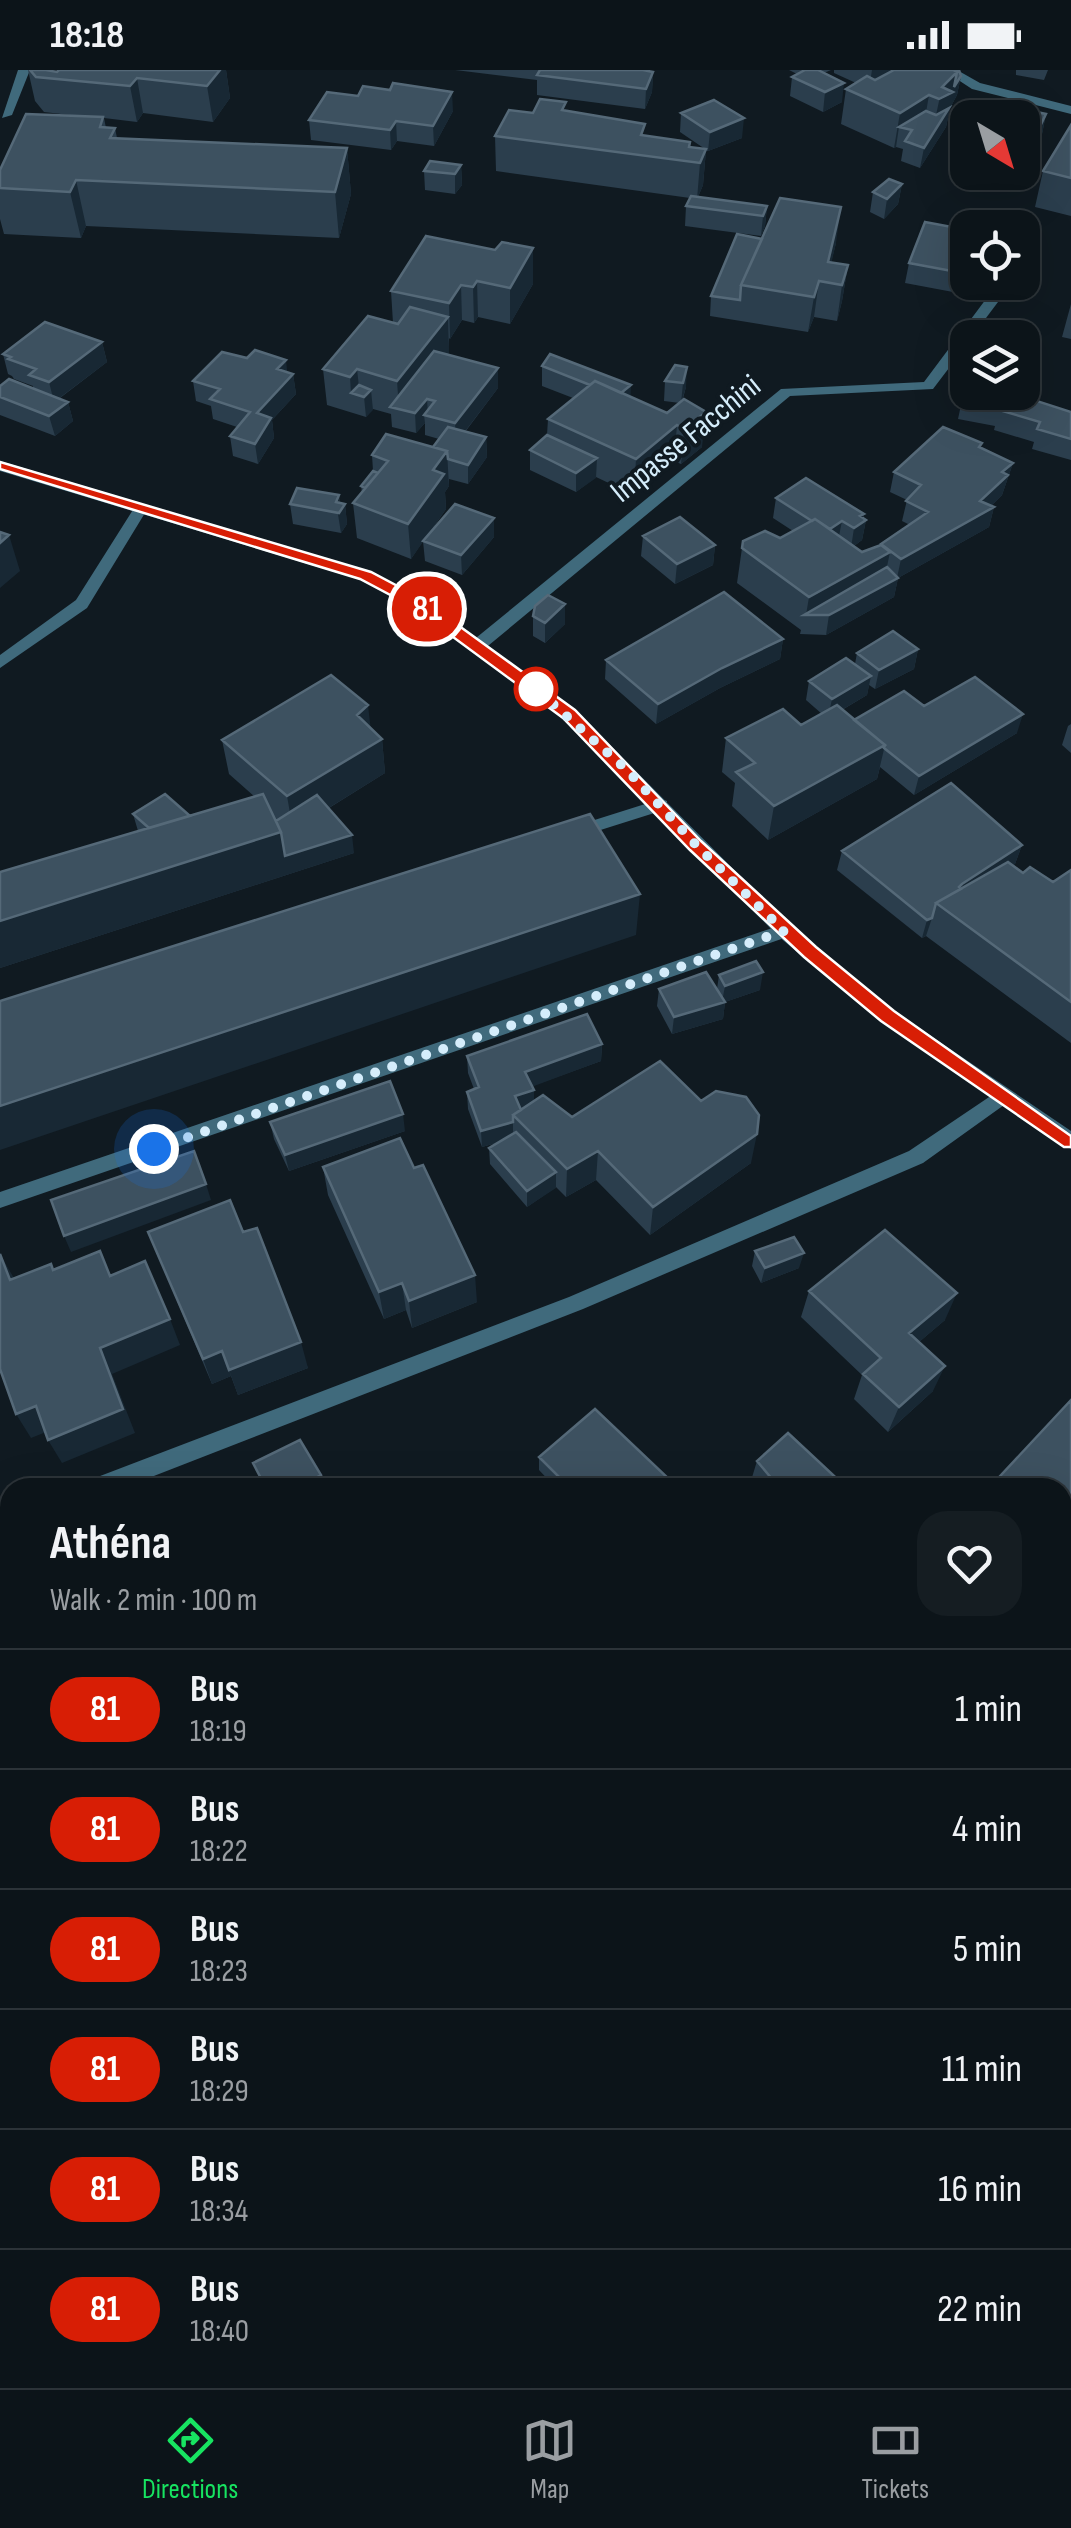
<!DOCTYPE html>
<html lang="en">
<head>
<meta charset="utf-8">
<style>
  :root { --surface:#0c1419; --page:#151d22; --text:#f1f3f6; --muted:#9a9ea2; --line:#2c3338; --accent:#17e461 }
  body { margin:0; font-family:"Sofia Sans Condensed",sans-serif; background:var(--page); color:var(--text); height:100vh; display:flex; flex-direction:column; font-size:38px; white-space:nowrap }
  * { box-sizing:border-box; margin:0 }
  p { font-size:32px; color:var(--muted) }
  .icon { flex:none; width:55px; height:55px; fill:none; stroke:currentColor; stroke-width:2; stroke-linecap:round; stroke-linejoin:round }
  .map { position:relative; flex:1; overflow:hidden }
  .sheet { position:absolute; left:0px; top:1408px; width:1072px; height:912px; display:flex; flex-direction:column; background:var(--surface); border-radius:30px 30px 0 0; box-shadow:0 10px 40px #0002,0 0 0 2px var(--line) }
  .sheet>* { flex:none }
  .badge { padding:0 20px; border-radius:32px; font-size:35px; line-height:65px }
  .needle { width:65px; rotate:142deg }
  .fabs { position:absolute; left:950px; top:30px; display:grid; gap:20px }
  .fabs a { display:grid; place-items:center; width:90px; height:90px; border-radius:20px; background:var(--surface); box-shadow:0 10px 40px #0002,0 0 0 2px var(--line); font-size:50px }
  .you { position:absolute; width:50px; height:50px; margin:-25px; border:8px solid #fff; border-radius:50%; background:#1a73e8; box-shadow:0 0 0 15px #1a73e833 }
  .map>.badge { position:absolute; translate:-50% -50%; box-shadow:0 0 0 5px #fff }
  .round { display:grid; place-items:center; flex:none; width:105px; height:105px; border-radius:30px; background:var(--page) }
  .headline { display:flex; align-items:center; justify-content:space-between; height:170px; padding:0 50px }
  h1 { font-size:48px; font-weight:700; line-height:75px }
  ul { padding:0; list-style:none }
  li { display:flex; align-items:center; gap:30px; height:120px; padding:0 50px; border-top:2px solid var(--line) }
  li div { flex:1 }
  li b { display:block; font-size:38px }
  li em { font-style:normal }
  li .badge { min-width:110px; font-weight:700; text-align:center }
  .status { display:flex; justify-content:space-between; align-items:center; height:70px; padding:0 50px; background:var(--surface); direction:ltr }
  .status svg { height:28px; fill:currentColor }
  .menu { display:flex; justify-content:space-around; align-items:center; height:140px; border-top:2px solid var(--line); background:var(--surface); font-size:28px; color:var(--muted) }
  .menu a { display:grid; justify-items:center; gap:5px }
  .menu .selected { color:var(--accent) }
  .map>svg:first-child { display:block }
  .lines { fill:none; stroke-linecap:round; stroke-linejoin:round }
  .service { fill:#406a7c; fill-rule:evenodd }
  .minor { fill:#406a7c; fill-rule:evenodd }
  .tertiary { fill:#406a7c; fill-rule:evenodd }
  .wall { fill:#2b3e4d }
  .shaded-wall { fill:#182834 }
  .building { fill:#3d5160; stroke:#556978; stroke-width:2.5 }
  .line { fill:#d81e05; stroke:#fff; stroke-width:2.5 }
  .walk { stroke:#d5edfb; stroke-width:10; stroke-dasharray:0 18 }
  .stop-dot { fill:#fff; stroke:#d81e05; stroke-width:5 }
  .labels { text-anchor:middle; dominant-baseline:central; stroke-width:8; stroke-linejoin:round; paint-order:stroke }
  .far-street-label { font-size:32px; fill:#d5edfb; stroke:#101a21 }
</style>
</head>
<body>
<div class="status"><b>18:18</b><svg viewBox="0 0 49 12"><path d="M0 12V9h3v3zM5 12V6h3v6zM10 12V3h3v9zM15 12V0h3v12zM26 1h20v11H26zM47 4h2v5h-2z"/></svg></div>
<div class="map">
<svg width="1071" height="2318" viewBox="0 0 1071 2318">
  <rect width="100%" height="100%" fill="#101a21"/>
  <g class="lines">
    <!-- service -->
    <path class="service" d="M 18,0 L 30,0 L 12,45 L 2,48 Z
      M 1004,1017 L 1014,1025 L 1011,1030 L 923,1093 L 583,1239 L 123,1418 L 84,1418 L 87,1411 L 569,1227 L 909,1081 Z
      M 0,1727 L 10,1733 L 10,1769 L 0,1763 Z"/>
    <!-- minor -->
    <path class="minor" d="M 943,0 L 957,0 L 980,13 L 1071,36 L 1071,44 L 972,19 Z
      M 986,229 L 998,232 L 971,268 L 968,268 L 968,273 L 933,319 L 790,326 L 483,580 L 471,580 L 471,572 L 781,319 L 924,312 Z
      M 141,433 L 148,438 L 87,538 L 0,598 L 0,585 L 76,530 L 136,435 Z
      M 661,729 L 667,731 L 667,739 L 572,769 L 563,763 L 566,759 Z
      M 784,854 L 790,856 L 793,861 L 790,866 L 0,1138 L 0,1122 Z
      M 1071,1637 L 1071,1661 L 1062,1664 L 1062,1640 Z
      M 150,2310 L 181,2310 L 178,2318 L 147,2318 Z"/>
    <!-- tertiary -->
    <path class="tertiary" d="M 0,391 L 371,502 L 422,528 L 575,640 L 790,856 L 894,941 L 1071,1061 L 1071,1079 L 880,951 L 778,866 L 563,648 L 412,536 L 361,510 L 0,401 Z"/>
  </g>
  <!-- wall -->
  <path class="wall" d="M 28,0 L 46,0 L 57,2 L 226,0 L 230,28 L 213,52 L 143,43 L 137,52 L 104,48 L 106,58 L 115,58 L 117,68 L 347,78 L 351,124 L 339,168 L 86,156 L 81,168 L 4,164 L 0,149 L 0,100 L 78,46 L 44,42 L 35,31 Z
    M 455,0 L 643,0 L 653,2 L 652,22 L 645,39 L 537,25 L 537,10 Z
    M 789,0 L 831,0 L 824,3 L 842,32 L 823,42 L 790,26 L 792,7 L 797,4 Z
    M 834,0 L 959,0 L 961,6 L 957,25 L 950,38 L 946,57 L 920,98 L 901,91 L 903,79 L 896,77 L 894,78 L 841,54 L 846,19 L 856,13 L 834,3 Z
    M 1016,0 L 1048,0 L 1044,10 L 1016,5 Z
    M 453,41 L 434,76 L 397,71 L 391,80 L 311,70 L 309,50 Z
    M 566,41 L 644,65 L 690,77 L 705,79 L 680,62 L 681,43 L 742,68 L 708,81 L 706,80 L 703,115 L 698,127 L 767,136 L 765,156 L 761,166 L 685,156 L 686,136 L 690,128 L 496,101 L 495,66 Z
    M 1046,44 L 1042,64 L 1028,91 L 1022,90 L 1022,48 Z
    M 1071,55 L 1071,146 L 1035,137 L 1043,101 Z
    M 461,95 L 462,115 L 455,124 L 425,120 L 424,101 Z
    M 902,114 L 898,134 L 884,149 L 870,142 L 873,122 Z
    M 968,160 L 968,212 L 974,212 L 969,225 L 905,213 L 909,193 Z
    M 762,169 L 836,173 L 831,192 L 848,195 L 842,231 L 837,251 L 814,247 L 808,262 L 710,246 L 711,226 Z
    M 533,178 L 533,214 L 510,254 L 478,247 L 474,253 L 462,250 L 450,269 L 449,268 L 448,284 L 498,318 L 465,362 L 486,367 L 487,387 L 468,414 L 449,409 L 449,416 L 445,422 L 446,439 L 424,471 L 494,448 L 494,467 L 462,505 L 425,491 L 423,471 L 411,489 L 357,468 L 353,433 L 362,423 L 361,416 L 373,401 L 372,385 L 433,377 L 439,369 L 425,365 L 425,353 L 416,363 L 392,357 L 391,344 L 373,339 L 366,347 L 327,335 L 323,299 L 393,253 L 391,221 L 495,180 Z
    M 1071,234 L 1071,269 L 1062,267 Z
    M 102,272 L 107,292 L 60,328 L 68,332 L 73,351 L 55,366 L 0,345 L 0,316 L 33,318 L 33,316 L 14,309 L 12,306 L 8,304 L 3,284 Z
    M 247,288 L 293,304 L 296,324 L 272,350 L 274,368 L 258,394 L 233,386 L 230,366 L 237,357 L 213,349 L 211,336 L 196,331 L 193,311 Z
    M 675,295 L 686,317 L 682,332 L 702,377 L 681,394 L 674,391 L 634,425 L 596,407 L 576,422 L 530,400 L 530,380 L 547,365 L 548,349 L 573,328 L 542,316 L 542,296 L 630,327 L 667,343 L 680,333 L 664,331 L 665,311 Z
    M 965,316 L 1071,342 L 1071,390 L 1032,379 L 1034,372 L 994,360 L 995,356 L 958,349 Z
    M 982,373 L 981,378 L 1013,393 L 1002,425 L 991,436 L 994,437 L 989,457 L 898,508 L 894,527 L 826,565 L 800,564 L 801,560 L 737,513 L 742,478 L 780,468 L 793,461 L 773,448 L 776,428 L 864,444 L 863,449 L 866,450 L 862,470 L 854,476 L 862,482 L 881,475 L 910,455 L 902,451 L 907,430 L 890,422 L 894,402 Z
    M 339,425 L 340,433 L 345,434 L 347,454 L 341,463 L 293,454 L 290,434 Z
    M 643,466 L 715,475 L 713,495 L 675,514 L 641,486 Z
    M 565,534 L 565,554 L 545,573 L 533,566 L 533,546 Z
    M 783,569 L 780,589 L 720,618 L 656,654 L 605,609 L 606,590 Z
    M 918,579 L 914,599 L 875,619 L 869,615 L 867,625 L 842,640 L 854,650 L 924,636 L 1017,663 L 914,725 L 880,697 L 877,709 L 768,770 L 732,736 L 735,713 L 722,702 L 726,668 L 801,655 L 822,644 L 806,630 L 809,611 L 855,594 L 857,583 Z
    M 1071,654 L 1071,683 L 1062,675 L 1068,656 Z
    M 371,659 L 382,669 L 385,703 L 329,738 L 354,783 L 0,898 L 0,802 L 138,761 L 133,744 L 190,746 L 255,727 L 229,704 L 222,670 Z
    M 1022,775 L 1015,794 L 1012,795 L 1023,803 L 1053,812 L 1071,800 L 1071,973 L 926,866 L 922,868 L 837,800 L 842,781 Z
    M 719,905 L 760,920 L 725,932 L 723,949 L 672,964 L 657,936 L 659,919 L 717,919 Z
    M 602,974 L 601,991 L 532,1016 L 534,1020 L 534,1031 L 572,1047 L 751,1093 L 650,1165 L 596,1110 L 566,1127 L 556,1117 L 527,1137 L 490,1094 L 489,1078 L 500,1072 L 482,1077 L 468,1039 L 467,1022 L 474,1019 L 468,1003 L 467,986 Z
    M 270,1052 L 405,1061 L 289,1101 L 274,1069 Z
    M 323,1097 L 477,1232 L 412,1258 L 406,1240 L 384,1249 L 328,1125 Z
    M 148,1162 L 243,1162 L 308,1298 L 238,1325 L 231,1306 L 212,1314 Z
    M 755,1181 L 799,1198 L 761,1213 L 752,1196 Z
    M 809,1221 L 945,1250 L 919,1272 L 933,1321 L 888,1362 L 854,1329 L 862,1305 L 801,1247 Z
    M 1071,1330 L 1071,1482 L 1062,1476 L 1062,1418 Z
    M 539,1387 L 670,1418 L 556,1418 L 539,1400 Z
    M 757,1391 L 847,1418 L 753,1418 L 750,1414 Z"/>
  <!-- shaded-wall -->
  <path class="shaded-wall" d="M 220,0 L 226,0 L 230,28 L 213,52 L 207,16 Z
    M 872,0 L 894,0 L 869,19 Z
    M 653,2 L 652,22 L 645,39 L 646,19 Z
    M 957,2 L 961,6 L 957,25 L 950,38 L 946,57 L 920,98 L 924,78 L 932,64 L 942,17 Z
    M 137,8 L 143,43 L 137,52 L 130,16 Z
    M 844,13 L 842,32 L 823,42 L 825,22 Z
    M 452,22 L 453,41 L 434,76 L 433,56 Z
    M 929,25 L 923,60 L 899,57 L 896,77 L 894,78 L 900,43 Z
    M 1046,44 L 1042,64 L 1028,91 L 1033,71 Z
    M 744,48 L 742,68 L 708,81 L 710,62 Z
    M 396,51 L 397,71 L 391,80 L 390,60 Z
    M 347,78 L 351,124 L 339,168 L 335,122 Z
    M 706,79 L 703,115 L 697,129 L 700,93 Z
    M 461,95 L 462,115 L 455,124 L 455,104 Z
    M 76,110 L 86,156 L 81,168 L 70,122 Z
    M 902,114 L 898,134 L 884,149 L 887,129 Z
    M 767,136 L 765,156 L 761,166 L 763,146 Z
    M 841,137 L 836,173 L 827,212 L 828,192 Z
    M 533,178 L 533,214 L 510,254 L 510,218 Z
    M 848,195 L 842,231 L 837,251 L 842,215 Z
    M 477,211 L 478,247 L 474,253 L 473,217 Z
    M 819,211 L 814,247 L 808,262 L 814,227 Z
    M 461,215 L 462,250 L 450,269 L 449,233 Z
    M 448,247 L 449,283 L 405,341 L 399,339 L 397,311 Z
    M 102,272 L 107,292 L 54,332 L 49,312 Z
    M 286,290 L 288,309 L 293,304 L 296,324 L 272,350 L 274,368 L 258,394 L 255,374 L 257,343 L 277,299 Z
    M 687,297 L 686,317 L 681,333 L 683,313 Z
    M 498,298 L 498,318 L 456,373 L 455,353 Z
    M 357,299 L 360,326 L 351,323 L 350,307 Z
    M 631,315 L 630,335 L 619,325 Z
    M 371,320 L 373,340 L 366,347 L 364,327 Z
    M 427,329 L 428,346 L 424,345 L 425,353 L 416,363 L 415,343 Z
    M 68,332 L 73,351 L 55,366 L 49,346 Z
    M 706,342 L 702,377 L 681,394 L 684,359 Z
    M 677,355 L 674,391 L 634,425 L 636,389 Z
    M 486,367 L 487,387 L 468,414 L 468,395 Z
    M 447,381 L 449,416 L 445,422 L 446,439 L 411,489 L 408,454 L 433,400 Z
    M 597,388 L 596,408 L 576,422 L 576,403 Z
    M 1013,393 L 1002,425 L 983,444 L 994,437 L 989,457 L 898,508 L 894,527 L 826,565 L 829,545 L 806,545 L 809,527 L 890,482 L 883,516 L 897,508 L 901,489 L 980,431 L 1002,402 Z
    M 339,425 L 341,440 L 345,434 L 347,454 L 341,463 L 336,432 Z
    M 864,444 L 862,453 L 866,450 L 862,470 L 851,478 L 854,458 L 860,446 Z
    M 494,448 L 494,467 L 462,505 L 461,485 Z
    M 842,451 L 838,471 L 827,460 Z
    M 9,465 L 20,501 L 0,518 L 0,473 Z
    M 715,475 L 713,495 L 675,514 L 677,494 Z
    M 565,534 L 565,554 L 545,573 L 545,553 Z
    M 783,569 L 780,589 L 720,618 L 656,654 L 658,634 L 722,598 Z
    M 918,579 L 914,599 L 875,619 L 879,600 Z
    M 871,606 L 867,625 L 828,648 L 832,629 Z
    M 368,635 L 372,670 L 357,645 Z
    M 1023,644 L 1017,663 L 914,725 L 919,706 Z
    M 382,669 L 385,703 L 293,760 L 287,726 Z
    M 885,675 L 877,709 L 768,770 L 774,736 Z
    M 281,762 L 352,765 L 354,783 L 0,898 L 0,851 Z
    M 1022,775 L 1015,794 L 965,827 L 959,817 L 962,814 Z
    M 640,824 L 636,865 L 0,1080 L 0,1036 Z
    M 932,848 L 926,866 L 922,868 L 927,850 Z
    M 763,902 L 760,920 L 725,932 L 723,949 L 672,964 L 674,947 L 722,932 L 725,916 Z
    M 602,974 L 601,991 L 526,1019 L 525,1002 Z
    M 534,1020 L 534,1036 L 515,1043 L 515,1026 Z
    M 403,1044 L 405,1061 L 289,1101 L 285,1085 Z
    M 513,1052 L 513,1068 L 482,1077 L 481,1061 Z
    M 757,1064 L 751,1093 L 650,1165 L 653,1137 Z
    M 598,1081 L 596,1110 L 566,1127 L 567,1099 Z
    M 556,1102 L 556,1118 L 527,1137 L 527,1121 Z
    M 206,1114 L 211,1130 L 71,1182 L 64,1166 Z
    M 804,1183 L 799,1198 L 761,1213 L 765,1198 Z
    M 0,1184 L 15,1210 L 10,1210 Z
    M 475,1205 L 477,1232 L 412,1258 L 409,1231 Z
    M 402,1213 L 406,1240 L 384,1249 L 379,1222 Z
    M 957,1223 L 945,1250 L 899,1289 L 909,1263 Z
    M 170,1249 L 180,1275 L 112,1304 L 135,1363 L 62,1393 L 48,1370 L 100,1278 Z
    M 301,1272 L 308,1298 L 238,1325 L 229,1300 Z
    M 222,1281 L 231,1306 L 212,1314 L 203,1289 Z
    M 945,1296 L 933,1321 L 888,1362 L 899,1337 Z
    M 36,1336 L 51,1360 L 31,1368 L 16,1344 Z
    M 321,1405 L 324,1418 L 297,1418 Z
    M 10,1990 L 10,1998 L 4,2000 L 10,2005 L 10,2010 L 0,2002 L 0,1994 Z
    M 0,2050 L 10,2057 L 10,2066 L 0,2059 Z
    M 10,2274 L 10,2302 L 0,2318 L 0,2290 Z"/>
  <!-- building -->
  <path class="building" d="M 30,0 L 46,0 L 57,2 L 59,0 L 220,0 L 207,16 L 137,8 L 130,16 L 36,7 Z
    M 540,0 L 643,0 L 653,2 L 646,19 L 537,5 Z
    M 805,0 L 818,0 L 844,13 L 825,22 L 792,7 Z
    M 894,0 L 953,0 L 957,2 L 942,17 L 953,22 L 939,29 L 929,25 L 900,43 L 846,19 L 867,6 L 875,10 Z
    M 953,0 L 959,0 L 961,6 L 954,17 L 957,2 Z
    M 393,13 L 452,22 L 433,56 L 396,51 L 390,60 L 309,50 L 327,22 L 358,26 L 363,16 L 390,20 Z
    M 540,29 L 566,32 L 562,40 L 645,54 L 641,65 L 690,72 L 689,77 L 706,79 L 700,93 L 495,66 L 509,40 L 533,43 Z
    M 714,30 L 744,48 L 710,62 L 681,43 Z
    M 988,32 L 1046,44 L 1033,71 L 1022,69 L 1022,48 L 979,48 Z
    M 949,38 L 924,78 L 905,71 L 912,60 L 899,57 L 926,41 L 936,45 Z
    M 26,44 L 103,47 L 100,57 L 115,58 L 110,68 L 347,78 L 335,122 L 76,110 L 70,122 L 0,118 L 0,100 Z
    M 1071,55 L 1071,108 L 1043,101 Z
    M 430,91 L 461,95 L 455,104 L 424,101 Z
    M 889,109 L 902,114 L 887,129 L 873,122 Z
    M 691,126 L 767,136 L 763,146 L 686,136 Z
    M 780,128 L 841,137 L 828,192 L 848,195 L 842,215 L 819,211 L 814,227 L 741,215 Z
    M 925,152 L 968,160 L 968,204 L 909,193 Z
    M 737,164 L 762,169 L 741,215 L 740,230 L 711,226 Z
    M 426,166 L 495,180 L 502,172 L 533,178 L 510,218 L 477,211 L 473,217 L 461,215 L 449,233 L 391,221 Z
    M 410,237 L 448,247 L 397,311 L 357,299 L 350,307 L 323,299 L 368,246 L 398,254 Z
    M 45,252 L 102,272 L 49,312 L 29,305 L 36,299 L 8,289 L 11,287 L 3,284 Z
    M 255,280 L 286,290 L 277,299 L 293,304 L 257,343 L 271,348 L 255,374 L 230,366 L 250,342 L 210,329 L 220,319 L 193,311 L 222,282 L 247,288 Z
    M 434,281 L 498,298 L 455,353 L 424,345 L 435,331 L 427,329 L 415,343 L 390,337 Z
    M 550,284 L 631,315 L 621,323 L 595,311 L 590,315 L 542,296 Z
    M 675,295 L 687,297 L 683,313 L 665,311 Z
    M 9,309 L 68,332 L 49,346 L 0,327 L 0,316 Z
    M 595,311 L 667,343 L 684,329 L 706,342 L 684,359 L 677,355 L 636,389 L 548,349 Z
    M 359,315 L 371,320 L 364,327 L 351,323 Z
    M 965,316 L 968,316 L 968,322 L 1009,322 L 1071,342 L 1071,369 L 1037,359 L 1040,352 L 999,340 L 1001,336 L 962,329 Z
    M 448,357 L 486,367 L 468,395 L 448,389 L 447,381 L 433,377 Z
    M 943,357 L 982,373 L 979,377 L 1013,393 L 1002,402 L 1008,405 L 980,431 L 994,437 L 901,489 L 881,474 L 928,442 L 906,431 L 921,415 L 894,402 Z
    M 386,364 L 447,381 L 433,400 L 444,404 L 408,454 L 353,433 L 388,391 L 372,385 Z
    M 547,365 L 597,388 L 576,403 L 530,380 Z
    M 373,401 L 378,403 L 365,418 L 361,416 Z
    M 806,408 L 864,444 L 860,446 L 866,450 L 854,458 L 842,451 L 830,459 L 815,449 L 812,451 L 776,428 Z
    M 297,418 L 339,425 L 336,432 L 345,434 L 339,443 L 290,434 Z
    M 455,434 L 494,448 L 461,485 L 423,471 Z
    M 680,447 L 715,475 L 677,494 L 643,466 Z
    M 815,449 L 862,482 L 881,475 L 890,482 L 809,527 L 742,478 L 743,471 L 765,461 L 780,468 Z
    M 0,462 L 9,465 L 0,473 Z
    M 887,497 L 898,508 L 829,545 L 804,545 Z
    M 724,522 L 783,569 L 722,598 L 658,634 L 606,590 Z
    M 548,525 L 565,534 L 545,553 L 533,546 L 535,536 Z
    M 893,561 L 918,579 L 879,600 L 857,583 Z
    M 846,588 L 871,606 L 832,629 L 809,611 Z
    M 331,605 L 368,635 L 357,645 L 382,669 L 287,726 L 222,670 Z
    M 975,607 L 1023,644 L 919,706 L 884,678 L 885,675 L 854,650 L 904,621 L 924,636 Z
    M 837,635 L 885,675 L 774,736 L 736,702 L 755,693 L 726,668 L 783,639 L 801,655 Z
    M 951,713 L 1022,775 L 962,814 L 959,817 L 961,819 L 936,833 L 932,848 L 927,850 L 842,781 Z
    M 165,724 L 190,746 L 149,758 L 133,744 Z
    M 263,724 L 281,762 L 0,851 L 0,802 Z
    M 317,725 L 352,765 L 285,786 L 281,762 L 276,751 Z
    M 590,744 L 640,824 L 0,1036 L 0,931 Z
    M 1008,792 L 1023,803 L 1030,797 L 1053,812 L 1071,800 L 1071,932 L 936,833 Z
    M 756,891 L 763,902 L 725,916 L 719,905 Z
    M 706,902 L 725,932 L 674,947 L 659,919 Z
    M 587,944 L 602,974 L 525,1002 L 534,1020 L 515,1026 L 521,1040 L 513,1045 L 513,1052 L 481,1061 L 467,1022 L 479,1017 L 467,986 Z
    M 660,991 L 701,1031 L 716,1021 L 746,1027 L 759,1045 L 757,1064 L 653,1137 L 598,1081 L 567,1099 L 513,1045 L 543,1025 L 572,1047 Z
    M 390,1011 L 403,1044 L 285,1085 L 270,1052 Z
    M 516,1062 L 556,1102 L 527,1121 L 489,1078 Z
    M 400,1068 L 414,1098 L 423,1095 L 475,1205 L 409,1231 L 402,1213 L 379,1222 L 323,1097 Z
    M 194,1081 L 206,1114 L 64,1166 L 51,1130 Z
    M 230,1130 L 243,1162 L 257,1158 L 301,1272 L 229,1300 L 222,1281 L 203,1289 L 148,1162 Z
    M 885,1160 L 957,1223 L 909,1263 L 945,1296 L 899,1337 L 863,1304 L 881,1288 L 809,1221 Z
    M 794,1167 L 804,1183 L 765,1198 L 755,1181 Z
    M 100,1181 L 110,1206 L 145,1191 L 170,1249 L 100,1278 L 123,1339 L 48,1370 L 36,1336 L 16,1344 L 0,1299 L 0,1184 L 10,1210 L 51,1194 L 53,1200 Z
    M 1071,1330 L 1071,1449 L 1065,1444 L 1062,1448 L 1062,1418 L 989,1418 Z
    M 595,1339 L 671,1411 L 664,1418 L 570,1418 L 539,1387 Z
    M 788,1363 L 847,1418 L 764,1418 L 772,1409 L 757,1391 Z
    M 300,1370 L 321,1405 L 297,1418 L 266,1418 L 253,1393 Z
    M 1071,1830 L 1071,2039 L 1062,2042 L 1062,1832 Z
    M 10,1877 L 10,1990 L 0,1994 L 0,1884 Z
    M 0,2002 L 10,2010 L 10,2060 L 0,2052 Z
    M 0,2059 L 10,2066 L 10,2274 L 0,2290 Z"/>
  <!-- line -->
  <path class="line" d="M 0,392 L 371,502 L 422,529 L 575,640 L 701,771 L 816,877 L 894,941 L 1071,1066 L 1071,1077 L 1064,1077 L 881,951 L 804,887 L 690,780 L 563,648 L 411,536 L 360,509 L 0,399 Z"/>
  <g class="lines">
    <!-- walk -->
    <path class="walk" d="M 154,1079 L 784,861 L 696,775 L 626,699 L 536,619"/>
  </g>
  <!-- markers -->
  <circle class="stop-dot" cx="536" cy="619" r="20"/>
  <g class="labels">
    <!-- far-street labels -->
    <g class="far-street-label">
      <text transform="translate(686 369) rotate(-39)">Impasse Facchini</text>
    </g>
  </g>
</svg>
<div class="fabs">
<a><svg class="needle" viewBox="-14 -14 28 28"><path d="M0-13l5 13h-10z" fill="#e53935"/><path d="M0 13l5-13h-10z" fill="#9a9ea2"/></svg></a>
<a><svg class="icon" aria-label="locate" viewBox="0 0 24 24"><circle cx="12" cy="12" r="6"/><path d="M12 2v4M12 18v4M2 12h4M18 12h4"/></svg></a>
<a><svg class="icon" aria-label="layers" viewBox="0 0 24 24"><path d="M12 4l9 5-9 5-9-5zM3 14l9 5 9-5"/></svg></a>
</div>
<div class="you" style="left:154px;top:1079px"></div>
<b class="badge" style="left:427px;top:539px;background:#d81e05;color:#fff">81</b>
<section class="sheet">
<div class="headline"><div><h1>Athéna</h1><p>Walk · 2 min · 100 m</p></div><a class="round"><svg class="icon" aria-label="heart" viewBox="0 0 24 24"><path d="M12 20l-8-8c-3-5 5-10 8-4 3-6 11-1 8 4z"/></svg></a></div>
<ul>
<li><span class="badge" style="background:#d81e05;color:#fff">81</span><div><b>Bus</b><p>18:19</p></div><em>1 min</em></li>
<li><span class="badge" style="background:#d81e05;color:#fff">81</span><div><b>Bus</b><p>18:22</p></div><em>4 min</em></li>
<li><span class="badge" style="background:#d81e05;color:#fff">81</span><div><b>Bus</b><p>18:23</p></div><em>5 min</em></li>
<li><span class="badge" style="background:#d81e05;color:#fff">81</span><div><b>Bus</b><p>18:29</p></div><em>11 min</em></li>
<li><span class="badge" style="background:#d81e05;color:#fff">81</span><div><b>Bus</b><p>18:34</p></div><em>16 min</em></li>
<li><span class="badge" style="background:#d81e05;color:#fff">81</span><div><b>Bus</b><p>18:40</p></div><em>22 min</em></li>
</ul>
</section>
</div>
<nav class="menu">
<a class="selected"><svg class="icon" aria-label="directions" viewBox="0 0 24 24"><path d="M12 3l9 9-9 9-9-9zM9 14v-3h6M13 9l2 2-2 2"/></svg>Directions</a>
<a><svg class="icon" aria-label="map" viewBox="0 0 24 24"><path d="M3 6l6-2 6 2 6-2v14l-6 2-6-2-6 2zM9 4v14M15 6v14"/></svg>Map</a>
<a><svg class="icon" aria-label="tickets" viewBox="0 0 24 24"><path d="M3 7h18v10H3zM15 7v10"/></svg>Tickets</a>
</nav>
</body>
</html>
